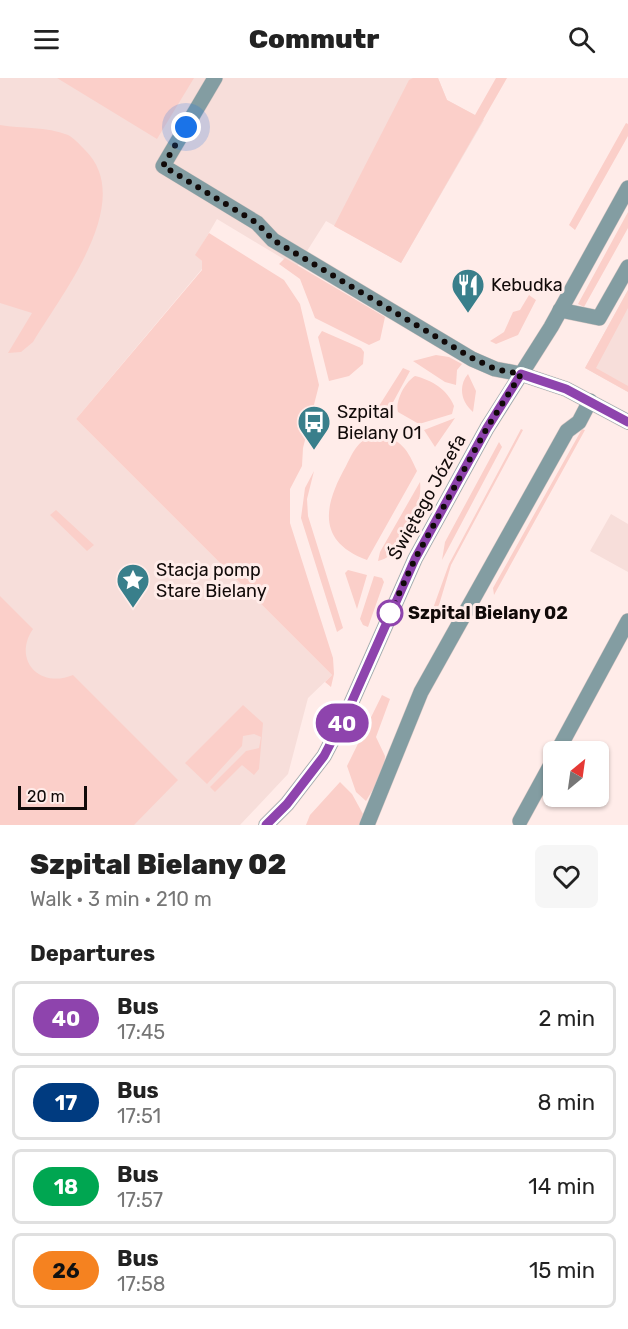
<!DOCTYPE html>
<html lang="en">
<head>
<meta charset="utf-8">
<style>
  :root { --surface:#fff; --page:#f6f6f6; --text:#222; --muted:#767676; --line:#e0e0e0 }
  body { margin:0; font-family:Rubik,sans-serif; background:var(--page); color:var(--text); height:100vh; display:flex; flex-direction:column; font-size:22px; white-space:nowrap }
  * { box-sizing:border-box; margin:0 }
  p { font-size:20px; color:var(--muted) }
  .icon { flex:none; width:33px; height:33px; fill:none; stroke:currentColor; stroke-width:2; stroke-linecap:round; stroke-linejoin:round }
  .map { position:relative; height:747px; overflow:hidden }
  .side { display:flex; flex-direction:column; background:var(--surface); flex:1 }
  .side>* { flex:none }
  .badge { padding:0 12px; border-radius:20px; font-size:21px; line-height:39px }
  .needle { width:39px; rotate:29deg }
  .tools { position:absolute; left:543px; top:663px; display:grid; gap:12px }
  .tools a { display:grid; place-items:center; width:66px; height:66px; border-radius:9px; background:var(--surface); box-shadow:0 2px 4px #0004; font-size:30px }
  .scale { position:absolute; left:18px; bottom:15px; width:69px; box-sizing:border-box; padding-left:6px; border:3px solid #110a09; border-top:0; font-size:16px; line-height:21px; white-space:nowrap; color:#110a09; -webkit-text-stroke:4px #ffece9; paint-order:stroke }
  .you { position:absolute; width:30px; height:30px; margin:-15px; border:4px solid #fff; border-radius:50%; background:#1a73e8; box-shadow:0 0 0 9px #1a73e833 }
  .map>.badge { position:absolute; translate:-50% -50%; box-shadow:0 0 0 3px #fff }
  h2 { padding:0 30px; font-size:22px; line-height:54px }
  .round { display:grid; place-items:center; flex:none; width:63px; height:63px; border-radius:9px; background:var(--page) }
  .head { display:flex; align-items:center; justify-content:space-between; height:102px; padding:0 30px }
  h1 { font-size:28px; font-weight:800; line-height:45px }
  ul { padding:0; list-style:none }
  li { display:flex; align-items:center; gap:18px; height:75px; margin:0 12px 9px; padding:0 18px; border:3px solid var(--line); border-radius:9px }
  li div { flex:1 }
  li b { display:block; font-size:22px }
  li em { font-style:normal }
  li .badge { min-width:66px; font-weight:700; text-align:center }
  header { display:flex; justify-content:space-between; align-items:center; height:78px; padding:0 30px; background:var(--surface); font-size:27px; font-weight:800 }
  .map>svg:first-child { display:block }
  .built { fill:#f7deda }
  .green { fill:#fbcfc9 }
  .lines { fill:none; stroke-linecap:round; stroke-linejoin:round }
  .minor-casing { stroke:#d9c8c5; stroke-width:16 }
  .tertiary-casing { stroke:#d9c8c5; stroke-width:16 }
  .minor { stroke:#839da2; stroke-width:15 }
  .tertiary { stroke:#839da2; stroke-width:15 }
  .line-casing { stroke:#fff; stroke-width:14 }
  .line { stroke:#8e44ad; stroke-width:9 }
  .walk { stroke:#110a09; stroke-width:6; stroke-dasharray:0 10.8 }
  .stop-dot { fill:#fff; stroke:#8e44ad; stroke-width:3 }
  .labels { text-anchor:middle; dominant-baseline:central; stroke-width:6; stroke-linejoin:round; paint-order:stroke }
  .poi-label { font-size:18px; fill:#110a09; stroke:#ffece9; text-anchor:start }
  .street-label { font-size:18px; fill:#110a09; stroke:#ffece9 }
  .stop-label { font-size:18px; font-weight:bold; fill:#110a09; stroke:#ffece9; text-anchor:start }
</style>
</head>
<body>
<header><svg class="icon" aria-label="menu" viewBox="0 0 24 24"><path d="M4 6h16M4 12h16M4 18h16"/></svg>Commutr<svg class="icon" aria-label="search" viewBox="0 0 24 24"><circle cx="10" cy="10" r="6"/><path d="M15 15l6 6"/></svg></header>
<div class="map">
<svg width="628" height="747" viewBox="0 0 628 747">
  <rect width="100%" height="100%" fill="#ffece9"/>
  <!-- built -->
  <path class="built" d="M 0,0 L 438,0 L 447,22 L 484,42 L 401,185 L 326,143 L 297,189 L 217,141 L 196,177 L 202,183 L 202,191 L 76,341 L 332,597 L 308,620 L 288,696 L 240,747 L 0,747 Z
    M 628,212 L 628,314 L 585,290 Z
    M 611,436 L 628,446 L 628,494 L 590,473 Z"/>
  <!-- green -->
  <path class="green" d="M 57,0 L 194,0 L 157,61 Z
    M 413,0 L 438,0 L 447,22 L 475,37 L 496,0 L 507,0 L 401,185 L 334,148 L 409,2 Z
    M 626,45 L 628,46 L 628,58 L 575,152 L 569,147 Z
    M 0,47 C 22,51 46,48 68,57 C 74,60 80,67 85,72 C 137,123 61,217 33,264 L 21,274 L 8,275 L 32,235 L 0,225 Z
    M 628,134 L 628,150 L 584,229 L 578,226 Z
    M 209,155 L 284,202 L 300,226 L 319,307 L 303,370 L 302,388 L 290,411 L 290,445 L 333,580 L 334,596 L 331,609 L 325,604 L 332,597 L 76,341 L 202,192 L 202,183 L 195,177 Z
    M 285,180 L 385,239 L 380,262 L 369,267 L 315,240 L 300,201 L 279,186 Z
    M 628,212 L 628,230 L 596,290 L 628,308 L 628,314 L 585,290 Z
    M 529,217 L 536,222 L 518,257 L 496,266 L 490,263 L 504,254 L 513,234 L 520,232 Z
    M 322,253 L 361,270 L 364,274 L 363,286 L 349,298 L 329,303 L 318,259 Z
    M 436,277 L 449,279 L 462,286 L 457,292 L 456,307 L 445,304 L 413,283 Z
    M 403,290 L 410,293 L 385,339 L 372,339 Z
    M 468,296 L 476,313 L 473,334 C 461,324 458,308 468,296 Z
    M 415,298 C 432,302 448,312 454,328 L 452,336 L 419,346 L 398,334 C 395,323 405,304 415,298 Z
    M 455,340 L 435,369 L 424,352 Z
    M 521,351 L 523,352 L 451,487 L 439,527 L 431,536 L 449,486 Z
    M 582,351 L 585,352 L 494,517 L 493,510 Z
    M 377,357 C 402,360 408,373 417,393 L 367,482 C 316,463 324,427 346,388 C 354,372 359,360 377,357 Z
    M 499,364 L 502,369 L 442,482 L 445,464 Z
    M 314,393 L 307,421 L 308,438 L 343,550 L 337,554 L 301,440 L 305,410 Z
    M 420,404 C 423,428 404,478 378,483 L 380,474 Z
    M 56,432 L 94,467 L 87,473 L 50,437 Z
    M 348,492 L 367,497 L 357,531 L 345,495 Z
    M 374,498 L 382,500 L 384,504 L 368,549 L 363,547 L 360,541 Z
    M 0,518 L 33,551 C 12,582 40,611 73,597 L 178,702 L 134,747 L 0,747 Z
    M 382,617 L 390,621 L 376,659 L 385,678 L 384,693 L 366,723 L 356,714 L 347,688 Z
    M 243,627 L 263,645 L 259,691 L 254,697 L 242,687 L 215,714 L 210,709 L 246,673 L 259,670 L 261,659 L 254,656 L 243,658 L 242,668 L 207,706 L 185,685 Z
    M 340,704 L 352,716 L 363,736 L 359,747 L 306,747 L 310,737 Z"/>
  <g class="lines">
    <!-- minor casing -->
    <g class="minor-casing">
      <path id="minor" d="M 215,0 L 163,88 L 257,145 L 273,162 L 472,281 L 495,291 L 521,296
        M 560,232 L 599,240 L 628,189
        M 557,674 L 628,543
        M 520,743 L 554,681
        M 367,747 L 421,614 L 567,353 L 579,344 L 590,323"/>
    </g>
    <!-- tertiary casing -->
    <g class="tertiary-casing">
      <path id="tertiary" d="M 521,296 L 566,311 L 628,344
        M 266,747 L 287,726 L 324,678 L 349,630 L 415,481 L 487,350 L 551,249 L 628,110"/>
    </g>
    <!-- minor -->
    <use href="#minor" class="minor"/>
    <!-- tertiary -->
    <use href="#tertiary" class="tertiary"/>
  </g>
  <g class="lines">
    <!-- line casing -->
    <g class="line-casing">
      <path id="line" d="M 266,747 L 287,726 L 324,678 L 349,630 L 415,481 L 487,350 L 521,296 L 566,311 L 628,344"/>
    </g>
    <!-- line -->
    <use href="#line" class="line"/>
    <!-- walk -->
    <path class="walk" d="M 186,49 L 163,88 L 257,145 L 273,162 L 472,280 L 495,291 L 521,296 L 487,350 L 415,481 L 390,535"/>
  </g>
  <!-- icons -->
  <defs>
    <g id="restaurant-pin" transform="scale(1.725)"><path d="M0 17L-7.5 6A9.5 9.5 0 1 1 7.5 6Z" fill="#397f8b" stroke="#ffece9"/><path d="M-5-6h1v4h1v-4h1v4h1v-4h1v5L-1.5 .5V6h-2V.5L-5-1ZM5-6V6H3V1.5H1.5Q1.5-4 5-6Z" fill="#fff"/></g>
    <g id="bus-pin" transform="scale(1.725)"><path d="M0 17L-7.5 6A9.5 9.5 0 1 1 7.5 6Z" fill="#397f8b" stroke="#ffece9"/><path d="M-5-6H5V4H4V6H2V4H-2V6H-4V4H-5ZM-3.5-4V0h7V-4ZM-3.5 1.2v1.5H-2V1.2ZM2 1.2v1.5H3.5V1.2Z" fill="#fff"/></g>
    <g id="sight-pin" transform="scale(1.725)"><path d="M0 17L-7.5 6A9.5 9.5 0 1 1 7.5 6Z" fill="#397f8b" stroke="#ffece9"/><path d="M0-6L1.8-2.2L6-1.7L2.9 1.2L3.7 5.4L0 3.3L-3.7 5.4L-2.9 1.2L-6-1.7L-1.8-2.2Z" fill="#fff"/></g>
  </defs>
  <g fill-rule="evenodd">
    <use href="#restaurant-pin" x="468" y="207"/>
    <use href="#bus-pin" x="314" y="344"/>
    <use href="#sight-pin" x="133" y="502"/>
  </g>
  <!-- markers -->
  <circle class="stop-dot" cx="390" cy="535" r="12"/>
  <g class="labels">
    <!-- poi labels -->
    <g class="poi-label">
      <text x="491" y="207">Kebudka</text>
      <text x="337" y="334">Szpital<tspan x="337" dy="21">Bielany 01</tspan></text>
      <text x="156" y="492">Stacja pomp<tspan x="156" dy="21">Stare Bielany</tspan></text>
    </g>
    <!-- street labels -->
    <g class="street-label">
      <text transform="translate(427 419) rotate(-61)">Świętego Józefa</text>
    </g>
    <!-- stop labels -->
    <g class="stop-label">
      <text x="408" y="535">Szpital Bielany 02</text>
    </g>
  </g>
</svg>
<div class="tools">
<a><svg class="needle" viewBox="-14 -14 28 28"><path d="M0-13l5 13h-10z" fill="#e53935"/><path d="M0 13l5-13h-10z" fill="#767676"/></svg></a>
</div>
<div class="scale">20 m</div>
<div class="you" style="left:186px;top:49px"></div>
<b class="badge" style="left:342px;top:645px;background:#8e44ad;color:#fff">40</b>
</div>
<section class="side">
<div class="head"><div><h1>Szpital Bielany 02</h1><p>Walk · 3 min · 210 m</p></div><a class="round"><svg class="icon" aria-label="heart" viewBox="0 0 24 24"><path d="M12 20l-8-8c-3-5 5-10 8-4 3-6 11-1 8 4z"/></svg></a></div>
<h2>Departures</h2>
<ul>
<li><span class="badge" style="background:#8e44ad;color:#fff">40</span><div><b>Bus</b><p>17:45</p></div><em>2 min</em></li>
<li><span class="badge" style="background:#003b80;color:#fff">17</span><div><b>Bus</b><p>17:51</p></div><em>8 min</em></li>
<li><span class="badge" style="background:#00a651;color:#fff">18</span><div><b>Bus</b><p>17:57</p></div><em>14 min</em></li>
<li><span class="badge" style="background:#f58220;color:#111">26</span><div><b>Bus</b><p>17:58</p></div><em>15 min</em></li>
</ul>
</section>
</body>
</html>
